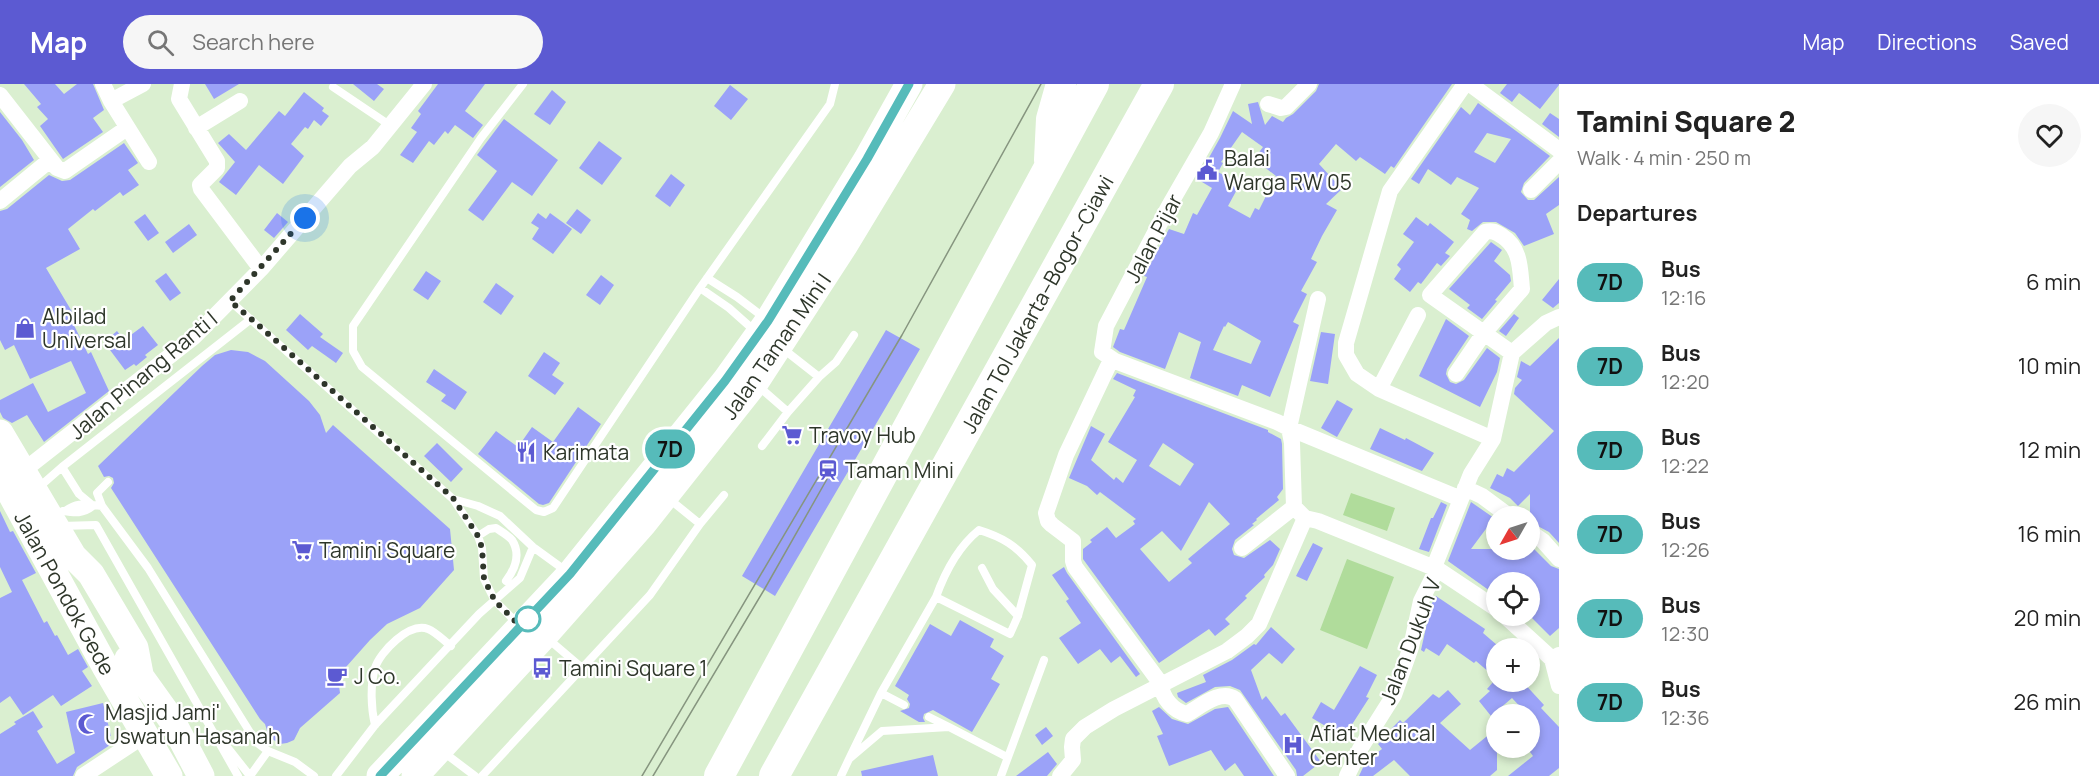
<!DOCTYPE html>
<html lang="en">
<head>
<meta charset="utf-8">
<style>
  :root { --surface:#fff; --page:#f6f6f6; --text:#222; --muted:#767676; --accent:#5c5ad2 }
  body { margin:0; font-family:Manrope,sans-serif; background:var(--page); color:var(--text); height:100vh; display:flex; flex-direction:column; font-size:22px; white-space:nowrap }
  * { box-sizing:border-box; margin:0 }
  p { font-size:20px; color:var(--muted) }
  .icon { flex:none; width:33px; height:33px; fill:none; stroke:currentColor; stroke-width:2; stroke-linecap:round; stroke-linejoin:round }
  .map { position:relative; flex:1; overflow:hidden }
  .side { display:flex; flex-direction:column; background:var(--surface); width:540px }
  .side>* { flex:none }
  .badge { padding:0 12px; border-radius:20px; font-size:21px; line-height:39px }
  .needle { width:39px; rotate:231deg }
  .controls { position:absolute; left:1486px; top:422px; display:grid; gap:12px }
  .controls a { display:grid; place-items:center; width:54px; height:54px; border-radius:50%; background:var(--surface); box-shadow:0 3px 9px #0003; font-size:30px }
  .you { position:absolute; width:30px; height:30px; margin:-15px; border:4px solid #fff; border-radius:50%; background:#1a73e8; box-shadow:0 0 0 9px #1a73e833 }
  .map>.badge { position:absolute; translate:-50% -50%; box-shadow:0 0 0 3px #fff }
  h2 { padding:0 18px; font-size:22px; line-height:54px }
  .round { display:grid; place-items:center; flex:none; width:63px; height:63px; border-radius:32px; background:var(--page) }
  .head { display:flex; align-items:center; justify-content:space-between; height:102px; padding:0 18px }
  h1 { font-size:28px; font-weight:800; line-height:45px }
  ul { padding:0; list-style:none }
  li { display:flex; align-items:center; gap:18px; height:84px; padding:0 18px }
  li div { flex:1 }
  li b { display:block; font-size:22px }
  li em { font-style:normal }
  li .badge { min-width:66px; font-weight:700; text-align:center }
  header { display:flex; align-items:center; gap:36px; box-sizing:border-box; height:84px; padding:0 30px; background:var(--accent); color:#fff }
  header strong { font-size:28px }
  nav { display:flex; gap:33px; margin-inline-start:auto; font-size:21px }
  .search { width:420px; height:54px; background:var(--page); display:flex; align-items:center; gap:15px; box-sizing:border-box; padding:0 21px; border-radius:33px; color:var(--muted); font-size:22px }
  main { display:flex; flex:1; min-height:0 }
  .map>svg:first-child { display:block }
  .green { fill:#b0dc9b }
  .building { fill:#9ba2f8; fill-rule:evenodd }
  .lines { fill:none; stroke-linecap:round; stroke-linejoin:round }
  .lane { stroke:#fff; stroke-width:8 }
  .street { stroke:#fff; stroke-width:16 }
  .primary { stroke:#fff; stroke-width:27 }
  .highway { stroke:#fff; stroke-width:30 }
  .tram { stroke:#86957f; stroke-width:1.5 }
  .line-casing { stroke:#fff; stroke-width:14 }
  .line { stroke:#56bbba; stroke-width:9 }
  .walk { stroke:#2e362a; stroke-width:6; stroke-dasharray:0 10.8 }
  .stop-dot { fill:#fff; stroke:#56bbba; stroke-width:3 }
  .labels { text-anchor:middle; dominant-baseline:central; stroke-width:4.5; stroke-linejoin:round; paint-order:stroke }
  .poi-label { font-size:21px; fill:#2e362a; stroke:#fff; text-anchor:start }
  .street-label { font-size:21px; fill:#2e362a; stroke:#fff }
</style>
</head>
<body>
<header>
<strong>Map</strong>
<div class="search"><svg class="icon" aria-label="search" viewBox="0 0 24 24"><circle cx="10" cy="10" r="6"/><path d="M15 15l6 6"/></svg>Search here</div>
<nav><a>Map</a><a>Directions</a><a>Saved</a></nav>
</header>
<main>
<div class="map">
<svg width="1559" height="692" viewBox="0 0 1559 692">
  <rect width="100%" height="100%" fill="#daefd0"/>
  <!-- green -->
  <path class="green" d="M 1351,409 L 1395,424 L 1387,447 L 1343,431 Z
    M 1347,475 L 1394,493 L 1367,565 L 1320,546 Z"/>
  <!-- building -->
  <path class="building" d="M 24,0 L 55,0 L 64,10 L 77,0 L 93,0 L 104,26 L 93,34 L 103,48 L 63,75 L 40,42 L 48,35 L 37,23 L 41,20 Z
    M 205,0 L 239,0 L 214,15 Z
    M 353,0 L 377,0 L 384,5 L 374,17 Z
    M 438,0 L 485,0 L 465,27 L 483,41 L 473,54 L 455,41 L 448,50 L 445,47 L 434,61 L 429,57 L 413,79 L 400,71 L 417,48 L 411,44 L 421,30 L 418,27 Z
    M 1319,0 L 1452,0 L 1394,84 L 1391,82 L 1385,90 L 1360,73 L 1356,77 L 1336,60 L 1319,80 L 1342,105 L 1326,120 L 1337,126 L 1322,152 L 1311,175 L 1317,178 L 1301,207 L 1307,210 L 1293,238 L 1299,241 L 1270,313 L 1242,301 L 1238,312 L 1190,294 L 1201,258 L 1179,248 L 1165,285 L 1120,268 L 1113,263 L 1120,245 L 1124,246 L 1147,193 L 1144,192 L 1169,145 L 1184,150 L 1193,129 L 1197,131 L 1212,104 L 1197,95 L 1220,54 L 1233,27 L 1252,40 L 1248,20 L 1258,18 L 1265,41 L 1272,32 L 1283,38 L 1286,34 L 1293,30 L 1316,7 ZM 1242,48 L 1263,63 L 1254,75 L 1276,92 L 1259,126 L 1255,124 L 1250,134 L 1228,122 L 1240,100 L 1218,88 L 1223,79 L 1221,78 ZM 1228,238 L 1261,257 L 1251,280 L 1213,266 L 1224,242 L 1225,243 Z
    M 1507,0 L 1559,0 L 1559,1 L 1540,25 L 1519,9 L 1512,18 L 1500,9 Z
    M 730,1 L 748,15 L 731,36 L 714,22 Z
    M 552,6 L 566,18 L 550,41 L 534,30 Z
    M 304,8 L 324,24 L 322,27 L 329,32 L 321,42 L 314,36 L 308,45 L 305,43 L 291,60 L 304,72 L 283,100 L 259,81 L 236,111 L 219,98 L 235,78 L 218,59 L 229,50 L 246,66 L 279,27 L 285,32 Z
    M 1478,19 L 1550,72 L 1524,99 L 1521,108 L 1528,116 L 1534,116 L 1559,93 L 1559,121 L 1546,130 L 1554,150 L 1524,162 L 1515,149 L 1496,138 L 1483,138 L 1472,147 L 1467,145 L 1470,136 L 1461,130 L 1479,104 L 1457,93 L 1451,101 L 1428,85 L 1419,100 L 1411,95 L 1461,23 L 1470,31 ZM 1487,49 L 1511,55 L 1495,79 L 1474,68 Z
    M 0,28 L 22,56 L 34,76 L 0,103 Z
    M 1550,29 L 1559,35 L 1559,53 L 1542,40 Z
    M 504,35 L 558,76 L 532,112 L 512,98 L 483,137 L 468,126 L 497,87 L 477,71 Z
    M 599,57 L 622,74 L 602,101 L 579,84 Z
    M 124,59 L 138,79 L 128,86 L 139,101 L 123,112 L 120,108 L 95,127 L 93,125 L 68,145 L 80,165 L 46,184 L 74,231 L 70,233 L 88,270 L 91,268 L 109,307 L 44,358 L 27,331 L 12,339 L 3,334 L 0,328 L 0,316 L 33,299 L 48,328 L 86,309 L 71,277 L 30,295 L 14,261 L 5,266 L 0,256 L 0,127 L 7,125 L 49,91 L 62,97 L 70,96 Z
    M 671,90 L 685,101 L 670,123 L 655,112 Z
    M 577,125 L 591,136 L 581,150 L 566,139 Z
    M 277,129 L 288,138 L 274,154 L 264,146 Z
    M 538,129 L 546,135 L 550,129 L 572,145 L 553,170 L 532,155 L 539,144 L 531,139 Z
    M 145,130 L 159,149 L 148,157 L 134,138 Z
    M 1416,133 L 1428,142 L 1430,139 L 1454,158 L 1445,169 L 1450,172 L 1441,182 L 1437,179 L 1421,200 L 1418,198 L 1410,208 L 1394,195 L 1401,185 L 1397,181 L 1414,158 L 1403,150 Z
    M 189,140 L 197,151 L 173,169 L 165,158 Z
    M 1491,158 L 1502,166 L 1494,177 L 1510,191 L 1511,197 L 1495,216 L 1497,217 L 1482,235 L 1467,224 L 1470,221 L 1449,205 Z
    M 426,187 L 441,197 L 428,216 L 413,206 Z
    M 166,189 L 181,209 L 170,217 L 155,197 Z
    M 601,191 L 614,201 L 600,221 L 586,211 Z
    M 1559,195 L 1559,219 L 1553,224 L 1542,216 Z
    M 496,199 L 514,212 L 501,231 L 483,218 Z
    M 300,230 L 323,250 L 320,253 L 343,269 L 336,279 L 312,262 L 308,266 L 286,246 Z
    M 1514,230 L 1519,234 L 1506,252 L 1499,247 Z
    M 1446,235 L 1469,252 L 1447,285 L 1446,290 L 1450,298 L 1456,300 L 1464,296 L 1487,264 L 1500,274 L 1497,288 L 1480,323 L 1419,292 Z
    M 143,242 L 158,261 L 145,271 L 147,273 L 136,282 L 134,280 L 125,286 L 104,258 L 117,247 L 124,256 Z
    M 886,246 L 920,265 L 775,512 L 742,492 Z
    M 1321,248 L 1335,250 L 1328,300 L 1310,297 Z
    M 1559,254 L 1559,459 L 1549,448 L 1530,438 L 1530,410 L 1518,422 L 1510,414 L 1490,404 L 1497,390 L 1503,393 L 1507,384 L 1514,388 L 1554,347 L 1514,310 L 1515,304 L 1522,296 L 1517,293 L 1521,277 L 1530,282 Z
    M 231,266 L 248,268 L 265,277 L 309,317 L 320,331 L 326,349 L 333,341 L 450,445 L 454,486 L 420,524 L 387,540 L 370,556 L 346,583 L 339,602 L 340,609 L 300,644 L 294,656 L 287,659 L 280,660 L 269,653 L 265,640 L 260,635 L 111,404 L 114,399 L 113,394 L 109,392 L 104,393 L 98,382 L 202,282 L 215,271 Z
    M 544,268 L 560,279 L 552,291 L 564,299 L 555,311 L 528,292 Z
    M 434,285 L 467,308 L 455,326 L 441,317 L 446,311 L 426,298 Z
    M 1117,289 L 1268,346 L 1268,348 L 1281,355 L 1282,360 L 1283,405 L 1277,413 L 1279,416 L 1256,435 L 1257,436 L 1252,440 L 1254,441 L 1235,456 L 1232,465 L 1234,471 L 1244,474 L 1270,456 L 1280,465 L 1273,481 L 1264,491 L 1265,493 L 1245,512 L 1247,514 L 1225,535 L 1230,540 L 1215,552 L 1209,545 L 1159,579 L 1083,475 L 1083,465 L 1092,458 L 1090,456 L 1107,443 L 1116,454 L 1135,440 L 1133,437 L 1136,435 L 1100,408 L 1097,411 L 1087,402 L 1069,394 L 1091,342 L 1105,350 L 1091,376 L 1114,396 L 1116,393 L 1123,399 L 1137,376 L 1108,358 L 1135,313 L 1133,312 L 1136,306 L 1113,295 ZM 1163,359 L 1194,380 L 1180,402 L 1149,382 ZM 1209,418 L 1230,440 L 1188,475 L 1192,479 L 1169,498 L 1140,465 L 1162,447 L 1181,467 Z
    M 1337,316 L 1353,325 L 1337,353 L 1321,344 Z
    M 578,323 L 601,340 L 549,419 L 543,421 L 539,420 L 478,370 L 496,347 L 518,363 L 532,343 L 553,358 Z
    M 1380,344 L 1405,356 L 1406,354 L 1434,369 L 1422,387 L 1370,365 Z
    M 437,359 L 463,385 L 451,398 L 424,372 Z
    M 1441,418 L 1447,421 L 1429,468 L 1419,465 L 1431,434 L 1433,434 Z
    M 1471,418 L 1494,434 L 1471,465 L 1530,465 L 1530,461 L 1551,482 L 1559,485 L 1559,544 L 1550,552 L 1530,532 L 1530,498 L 1497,498 L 1497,512 L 1448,477 Z
    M 0,427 L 10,448 L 13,447 L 36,489 L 22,496 L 44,539 L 47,537 L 55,552 L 57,551 L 68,571 L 78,565 L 88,583 L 82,587 L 92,602 L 61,622 L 53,611 L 23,631 L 10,612 L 0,619 L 0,514 L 12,508 L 0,483 Z
    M 1313,459 L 1323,464 L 1307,497 L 1296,492 Z
    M 1064,483 L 1067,489 L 1140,590 L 1136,593 L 1120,572 L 1111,579 L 1100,565 L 1078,580 L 1059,554 L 1081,539 L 1066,517 L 1069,515 L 1052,491 Z
    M 1436,512 L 1485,545 L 1483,549 L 1497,561 L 1497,595 L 1476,577 L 1474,579 L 1447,560 L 1439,572 L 1426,564 L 1424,568 L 1421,566 L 1431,521 Z
    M 960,536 L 994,555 L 990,563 L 1004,572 L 991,595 L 1000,600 L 972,648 L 933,626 L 924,630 L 923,634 L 925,638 L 919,638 L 900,627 L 909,624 L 910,620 L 907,615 L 909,611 L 895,602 L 930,540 L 951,552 Z
    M 1271,543 L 1295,565 L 1282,580 L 1269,569 L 1251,586 L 1262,616 L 1266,612 L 1281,632 L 1285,629 L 1321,678 L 1303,692 L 1297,692 L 1296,686 L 1240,606 L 1230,602 L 1215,603 L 1186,619 L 1178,613 L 1177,609 L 1206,598 L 1203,591 L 1232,576 L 1254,560 L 1256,561 Z
    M 1360,582 L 1377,591 L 1366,613 L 1369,614 L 1344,653 L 1312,634 L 1321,618 L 1334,626 Z
    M 1494,597 L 1522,597 L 1544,621 L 1541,624 L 1559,643 L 1559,684 L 1549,692 L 1508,692 L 1533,672 L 1530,668 L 1530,630 L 1527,630 L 1512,614 L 1491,632 L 1479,617 L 1490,607 L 1487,605 Z
    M 1448,606 L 1461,620 L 1440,639 L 1470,666 L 1497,644 L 1497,686 L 1490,692 L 1410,692 L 1394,676 L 1373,692 L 1359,692 L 1366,677 L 1382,665 L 1378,660 L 1393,647 L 1391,645 L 1400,636 L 1403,639 L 1433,610 L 1439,614 Z
    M 103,619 L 111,652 L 105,653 L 110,661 L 77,683 L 73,692 L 0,692 L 0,650 L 16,640 L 14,638 L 33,627 L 43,643 L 37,647 L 57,680 L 75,669 L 66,628 Z
    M 1159,623 L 1172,635 L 1188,640 L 1215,625 L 1228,623 L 1274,692 L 1244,692 L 1235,679 L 1225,687 L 1211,666 L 1169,682 L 1157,652 L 1163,650 L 1152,627 Z
    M 1046,643 L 1053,652 L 1042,661 L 1035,651 Z
    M 1048,668 L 1057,680 L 1047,692 L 1016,692 Z
    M 933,671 L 938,692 L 862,692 L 861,687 Z"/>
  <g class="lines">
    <!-- lane -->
    <path class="lane" d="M 523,0 L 481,54 L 353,242 L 353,267 L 362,283 L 536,426 L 544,428 L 553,424 L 700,204 L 830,20 L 835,0
      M 333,3 L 391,42
      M 707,194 L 737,213 L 766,235
      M 700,204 L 729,224 L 756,248
      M 230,217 L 453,415 L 478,422 L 500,432 L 533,463 L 566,487
      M 782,264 L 819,293
      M 757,301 L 788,328
      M 762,362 L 788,328 L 819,293 L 836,278 L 854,251
      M 62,383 L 79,410 L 91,420
      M 38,404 L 62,383 L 251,235
      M 668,414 L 700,440
      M 453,415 L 478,452 L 482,464 L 484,495 L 495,517 L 518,540
      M 102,422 L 148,484 L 256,658 L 268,667 L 295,678 L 314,692
      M 63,427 C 75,429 83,430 93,422
      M 65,427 C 80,417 85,421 102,422 L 97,409 L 108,398
      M 61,442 L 96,441 L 238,692
      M 478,452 L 489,445 L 496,444 C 500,447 508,451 512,456 C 521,470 515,485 506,497
      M 982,484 L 993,505 L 1018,532
      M 547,554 L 581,583
      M 881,609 L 904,621
      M 929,633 L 949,643
      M 375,641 C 371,624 370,601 375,584 C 380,568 409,538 428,545 C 436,548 444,557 451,562
      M 220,654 L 250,692 L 268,667
      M 442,667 L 475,692
      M 849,675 L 881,609 L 936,513 L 1010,550 L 1018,532 L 1032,481 C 1017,462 1002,453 979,446 C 958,463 945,488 936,513
      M 336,692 L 375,641 L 479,530 L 520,494 L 533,463
      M 482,692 L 650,511 L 700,440 L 724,411
      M 841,692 L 849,675 L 882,647 L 949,643 L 1007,673
      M 1001,692 L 1044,576"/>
    <!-- street -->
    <path class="street" d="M 103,0 L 111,17 L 149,78
      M 182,0 L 179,15 L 217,77 L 217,84 L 200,101 L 201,105 L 261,185
      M 1233,0 L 1211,49 L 1169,122 L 1106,242 L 1102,268 L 1115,277 L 1277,338 L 1289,344 L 1292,359 L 1294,423 L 1305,434 L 1318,437 L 1437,485
      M 1465,0 L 1390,107 L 1346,259 L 1346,271 L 1357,290 L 1379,305 L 1493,355
      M 1470,0 L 1559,66
      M 0,11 L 57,84 L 65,87 L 127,44
      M 111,17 L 143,0
      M 1268,20 L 1281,24 L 1286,23 L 1309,0
      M 196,44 L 240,17
      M 1531,106 L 1559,78
      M 0,117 L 50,76
      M 1318,215 L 1289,344 L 1461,415
      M 1111,276 L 1066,371 L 1046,429 L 1048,437 L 1052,441 L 1073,457 L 1073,477 L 1075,483 L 1161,600 C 1162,614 1173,627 1187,630 C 1201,622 1221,605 1235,615 L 1287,692
      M 1456,290 L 1484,249 L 1522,205 C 1520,185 1521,164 1502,152 C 1496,148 1492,146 1485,148 L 1430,211 L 1512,269
      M 1379,305 L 1418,231
      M 23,387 L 194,253 L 261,185 L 350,82 L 373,63 L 424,0
      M 1465,404 L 1482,412 L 1509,432
      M 1530,448 L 1543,457 L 1559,475
      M 1242,464 L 1294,423
      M 1434,483 L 1471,390 L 1493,355 L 1512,269 L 1546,239 L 1559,233
      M 1504,531 L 1552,575 L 1559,571
      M 1552,575 L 1559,602
      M 83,692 L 145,651
      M 1060,692 L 1073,676 L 1072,663 L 1073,655 L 1085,643 L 1114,625 L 1227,567 L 1247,552 L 1259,540 L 1305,434
      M 1347,692 L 1360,665 L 1394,611 L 1411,563 L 1421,517 L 1437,485 L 1497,525"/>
    <!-- primary -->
    <path class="primary" d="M 0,349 L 73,472 L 91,490 L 135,564 L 140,590
      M 0,387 L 11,410 L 106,584 L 169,692
      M 128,575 L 171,635 L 201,692
      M 380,692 L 570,490 L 725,297 L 768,237 L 867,75 L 909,0
      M 415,692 L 544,552 L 643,440 L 755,299 L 844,162 L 942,0"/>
    <!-- highway -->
    <path class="highway" d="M 1049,76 L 1051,35 L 1061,0
      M 719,692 L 1094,0
      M 774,692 L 1159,0"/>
    <!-- tram -->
    <path class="tram" d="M 642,692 L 902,251 L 1041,0
      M 653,692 L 764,506 L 835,381"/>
  </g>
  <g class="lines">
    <!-- line casing -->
    <g class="line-casing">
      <path id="line" d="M 380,692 L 570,490 L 725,297 L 768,237 L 867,75 L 909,0"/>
    </g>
    <!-- line -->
    <use href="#line" class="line"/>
    <!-- walk -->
    <path class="walk" d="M 305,134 L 230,217 L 256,239 L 453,414 L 478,452 L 482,464 L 484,495 L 495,517 L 521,543 L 528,535"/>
  </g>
  <!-- icons -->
  <defs>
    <g id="civic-bare" transform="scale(1.62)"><path d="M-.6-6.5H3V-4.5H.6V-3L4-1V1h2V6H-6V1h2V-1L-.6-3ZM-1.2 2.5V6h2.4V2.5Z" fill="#5c5ad2" stroke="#fff" stroke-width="2.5" paint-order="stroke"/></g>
    <g id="shop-bare" transform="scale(1.62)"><path d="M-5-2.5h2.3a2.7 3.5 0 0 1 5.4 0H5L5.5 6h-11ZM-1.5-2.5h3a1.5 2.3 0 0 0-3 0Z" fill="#5c5ad2" stroke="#fff" stroke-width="2.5" paint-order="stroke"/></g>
    <g id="supermarket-bare" transform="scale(1.62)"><path d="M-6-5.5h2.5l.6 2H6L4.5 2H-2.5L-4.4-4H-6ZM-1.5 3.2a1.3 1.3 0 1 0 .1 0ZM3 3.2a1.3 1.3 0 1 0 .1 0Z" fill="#5c5ad2" stroke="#fff" stroke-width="2.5" paint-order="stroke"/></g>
    <g id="restaurant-bare" transform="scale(1.62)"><path d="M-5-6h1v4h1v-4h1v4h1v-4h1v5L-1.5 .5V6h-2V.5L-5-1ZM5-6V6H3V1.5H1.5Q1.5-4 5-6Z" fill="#5c5ad2" stroke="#fff" stroke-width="2.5" paint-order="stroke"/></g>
    <g id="station-bare" transform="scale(1.62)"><path d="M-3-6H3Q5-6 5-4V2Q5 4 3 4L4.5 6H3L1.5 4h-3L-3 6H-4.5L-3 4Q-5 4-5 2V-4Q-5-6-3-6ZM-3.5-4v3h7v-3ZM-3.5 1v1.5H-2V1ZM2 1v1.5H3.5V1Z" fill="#5c5ad2" stroke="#fff" stroke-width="2.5" paint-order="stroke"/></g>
    <g id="bus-bare" transform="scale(1.62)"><path d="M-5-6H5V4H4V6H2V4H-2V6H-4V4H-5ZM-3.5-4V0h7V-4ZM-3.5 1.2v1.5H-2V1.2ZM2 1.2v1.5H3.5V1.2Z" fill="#5c5ad2" stroke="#fff" stroke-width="2.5" paint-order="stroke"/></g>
    <g id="cafe-bare" transform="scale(1.62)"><path d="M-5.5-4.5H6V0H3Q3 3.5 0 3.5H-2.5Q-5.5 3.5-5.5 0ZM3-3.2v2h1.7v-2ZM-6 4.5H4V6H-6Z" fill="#5c5ad2" stroke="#fff" stroke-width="2.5" paint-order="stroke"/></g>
    <g id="mosque-bare" transform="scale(1.62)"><path d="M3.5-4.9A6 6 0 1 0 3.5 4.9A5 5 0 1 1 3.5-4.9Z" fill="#5c5ad2" stroke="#fff" stroke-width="2.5" paint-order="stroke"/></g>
    <g id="hospital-bare" transform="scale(1.62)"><path d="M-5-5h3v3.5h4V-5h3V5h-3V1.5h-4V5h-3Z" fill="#5c5ad2" stroke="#fff" stroke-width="2.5" paint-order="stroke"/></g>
  </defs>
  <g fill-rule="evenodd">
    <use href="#civic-bare" x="1207" y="86"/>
    <use href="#shop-bare" x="25" y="244"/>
    <use href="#supermarket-bare" x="792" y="351"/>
    <use href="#restaurant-bare" x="526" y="368"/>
    <use href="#station-bare" x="828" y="386"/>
    <use href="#supermarket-bare" x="302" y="466"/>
    <use href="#bus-bare" x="542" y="584"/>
    <use href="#cafe-bare" x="337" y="592"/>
    <use href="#mosque-bare" x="88" y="640"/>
    <use href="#hospital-bare" x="1293" y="661"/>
  </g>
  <!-- markers -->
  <circle class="stop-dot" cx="528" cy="535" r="12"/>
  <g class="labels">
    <!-- poi labels -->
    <g class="poi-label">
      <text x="1224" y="74">Balai<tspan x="1224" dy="24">Warga RW 05</tspan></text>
      <text x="42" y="232">Albilad<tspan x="42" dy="24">Universal</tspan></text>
      <text x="809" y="351">Travoy Hub</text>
      <text x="543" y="368">Karimata</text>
      <text x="845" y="386">Taman Mini</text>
      <text x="319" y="466">Tamini Square</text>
      <text x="559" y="584">Tamini Square 1</text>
      <text x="354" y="592">J Co.</text>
      <text x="105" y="628">Masjid Jami'<tspan x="105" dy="24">Uswatun Hasanah</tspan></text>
      <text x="1310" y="649">Afiat Medical<tspan x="1310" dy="24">Center</tspan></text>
    </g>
    <!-- street labels -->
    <g class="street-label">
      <text transform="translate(1153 154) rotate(-62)">Jalan Pijar</text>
      <text transform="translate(1037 220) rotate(-61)">Jalan Tol Jakarta–Bogor–Ciawi</text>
      <text transform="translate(776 262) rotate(-55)">Jalan Taman Mini I</text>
      <text transform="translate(143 291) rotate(-40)">Jalan Pinang Ranti I</text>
      <text transform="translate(65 509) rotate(61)">Jalan Pondok Gede</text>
      <text transform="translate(1410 557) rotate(-69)">Jalan Dukuh V</text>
    </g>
  </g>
</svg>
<div class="controls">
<a><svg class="needle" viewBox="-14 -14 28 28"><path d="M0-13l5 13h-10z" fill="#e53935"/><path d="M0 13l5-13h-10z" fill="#767676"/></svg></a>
<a><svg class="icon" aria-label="locate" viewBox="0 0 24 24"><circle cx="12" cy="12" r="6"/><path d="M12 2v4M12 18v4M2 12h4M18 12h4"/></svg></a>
<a>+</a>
<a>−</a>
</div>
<div class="you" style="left:305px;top:134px"></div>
<b class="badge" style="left:670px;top:365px;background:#56bbba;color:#111">7D</b>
</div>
<section class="side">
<div class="head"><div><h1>Tamini Square 2</h1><p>Walk · 4 min · 250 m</p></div><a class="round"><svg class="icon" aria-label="heart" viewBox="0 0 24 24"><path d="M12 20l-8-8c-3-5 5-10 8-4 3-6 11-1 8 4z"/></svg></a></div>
<h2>Departures</h2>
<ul>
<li><span class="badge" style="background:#56bbba;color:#111">7D</span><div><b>Bus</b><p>12:16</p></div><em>6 min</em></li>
<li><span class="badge" style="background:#56bbba;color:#111">7D</span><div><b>Bus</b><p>12:20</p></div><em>10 min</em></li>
<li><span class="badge" style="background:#56bbba;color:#111">7D</span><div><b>Bus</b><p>12:22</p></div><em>12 min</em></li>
<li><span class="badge" style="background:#56bbba;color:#111">7D</span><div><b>Bus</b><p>12:26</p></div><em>16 min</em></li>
<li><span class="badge" style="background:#56bbba;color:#111">7D</span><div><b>Bus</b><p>12:30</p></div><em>20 min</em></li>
<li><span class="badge" style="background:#56bbba;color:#111">7D</span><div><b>Bus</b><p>12:36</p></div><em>26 min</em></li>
</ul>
</section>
</main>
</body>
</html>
